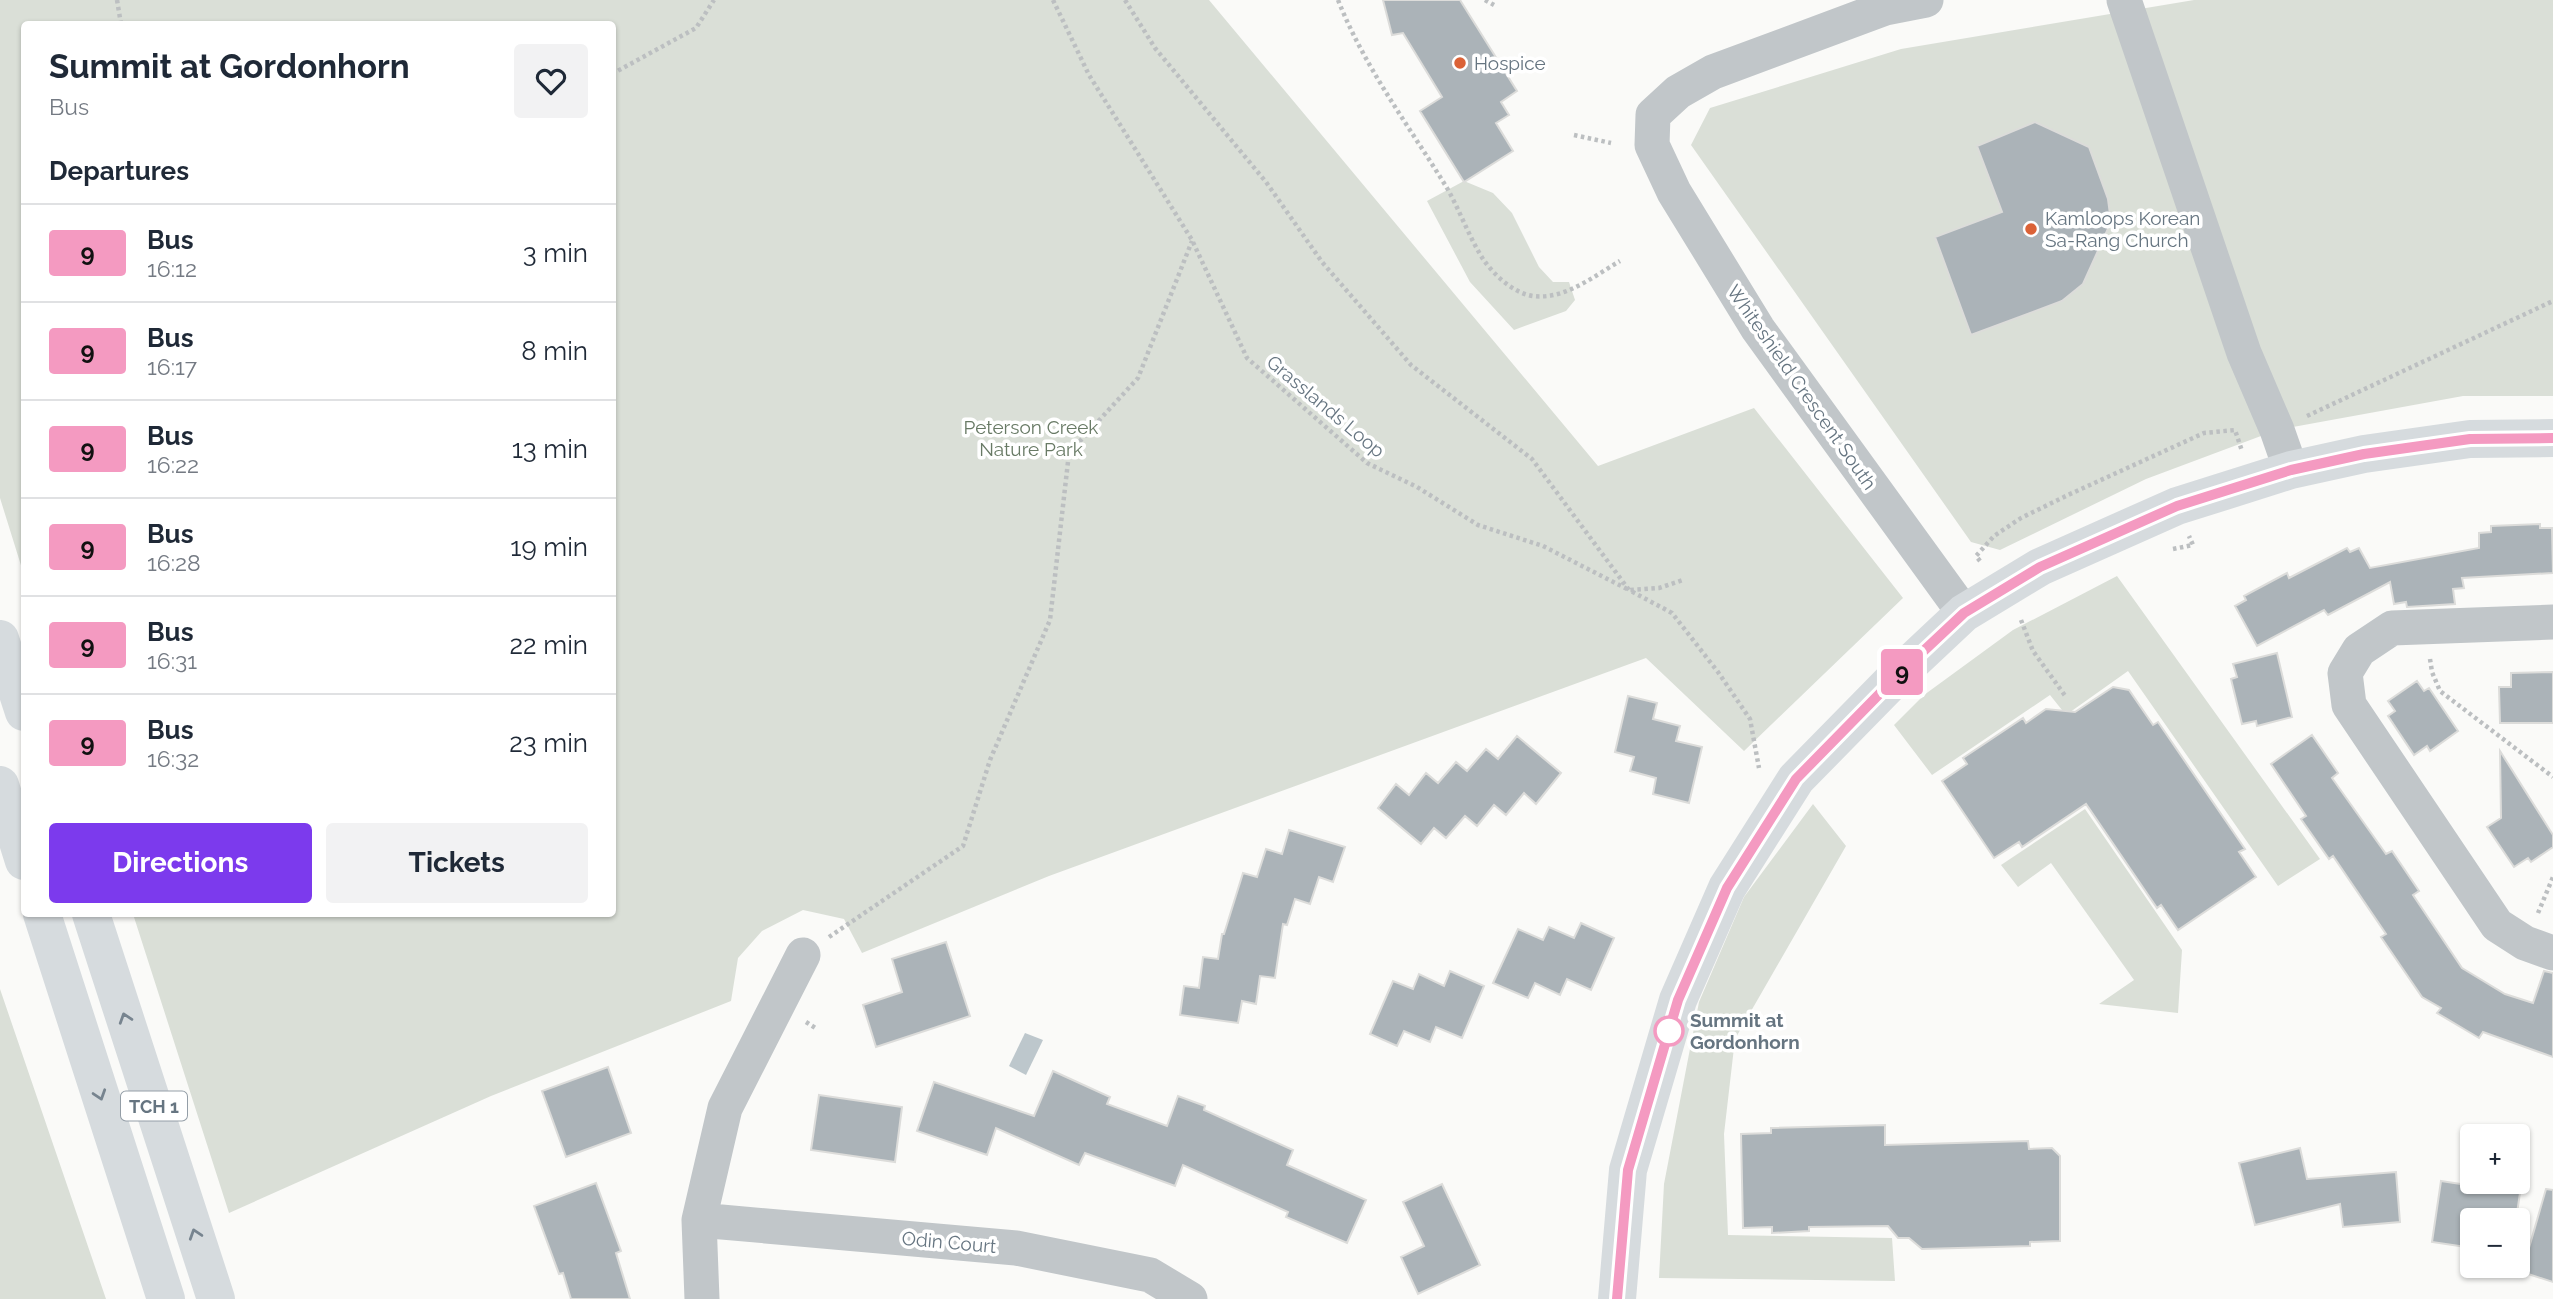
<!DOCTYPE html>
<html lang="en">
<head>
<meta charset="utf-8">
<style>
  :root { --surface:#fff; --page:#f2f2f3; --text:#1f2937; --muted:#747a83; --line:#e0e1e3; --accent:#7c3aed }
  body { margin:0; font-family:Raleway,sans-serif; background:var(--page); color:var(--text); height:100vh; display:flex; flex-direction:column; font-size:26px; white-space:nowrap }
  * { box-sizing:border-box; margin:0 }
  p { font-size:23px; color:var(--muted) }
  .icon { flex:none; width:38px; height:38px; fill:none; stroke:currentColor; stroke-width:2; stroke-linecap:round; stroke-linejoin:round }
  .map { position:relative; flex:1; overflow:hidden }
  .panel { position:absolute; left:21px; top:21px; width:595px; height:896px; display:flex; flex-direction:column; background:var(--surface); border-radius:7px; box-shadow:0 2px 5px #0004 }
  .panel>* { flex:none }
  .badge { padding:0 14px; border-radius:5px; font-size:24px; line-height:46px }
  .tools { position:absolute; left:2460px; top:1124px; display:grid; gap:14px }
  .tools a { display:grid; place-items:center; width:70px; height:70px; border-radius:7px; background:var(--surface); box-shadow:0 2px 5px #0004; font-size:35px }
  .map>.badge { position:absolute; translate:-50% -50%; box-shadow:0 0 0 4px #fff }
  h2 { padding:0 28px; font-size:26px; line-height:63px }
  .round { display:grid; place-items:center; flex:none; width:74px; height:74px; border-radius:7px; background:var(--page) }
  .head { display:flex; align-items:center; justify-content:space-between; height:119px; padding:0 28px }
  h1 { font-size:33px; font-weight:700; line-height:52px }
  .primary-button { display:flex; gap:14px; margin-top:auto; padding:14px 28px }
  .primary-button a { flex:1; height:80px; border-radius:7px; background:var(--accent); color:#fff; font-size:28px; font-weight:700; line-height:80px; text-align:center }
  .primary-button a+a { background:var(--page); color:var(--text) }
  ul { padding:0; list-style:none }
  li { display:flex; align-items:center; gap:21px; height:98px; padding:0 28px; border-top:2px solid var(--line) }
  li div { flex:1 }
  li b { display:block; font-size:26px }
  li em { font-style:normal }
  li .badge { min-width:77px; font-weight:700; text-align:center }
  .map>svg:first-child { display:block }
  .green { fill:#dadfd7 }
  .water { fill:#bdc7cc }
  .building { fill:#abb3b8; stroke:#dcdcda; stroke-width:2 }
  .lines { fill:none; stroke-linecap:round; stroke-linejoin:round }
  .path { stroke:#bcbfc1; stroke-width:4.5; stroke-dasharray:3.5 3.5; stroke-linecap:butt }
  .minor { stroke:#c1c6c9; stroke-width:35 }
  .major { stroke:#d6dbde; stroke-width:38 }
  .highway { stroke:#d6dbde; stroke-width:38 }
  .oneway { stroke:#77848f }
  .line-casing { stroke:#fff; stroke-width:16 }
  .line { stroke:#f49ac1; stroke-width:10 }
  .poi-dot { fill:#db6237; stroke:#fff; stroke-width:2.5 }
  .stop-dot { fill:#fff; stroke:#f49ac1; stroke-width:3.5 }
  .labels { text-anchor:middle; dominant-baseline:central; stroke-width:7; stroke-linejoin:round; paint-order:stroke }
  .shield { fill:#fff; stroke:#949ea7; stroke-width:2 }
  .shield-label { font-size:18px; font-weight:bold; fill:#667581 }
  .poi-label { font-size:19px; fill:#667581; stroke:#fff; text-anchor:start }
  .street-label { font-size:19px; fill:#667581; stroke:#fff }
  .park-label { font-size:19px; fill:#687a65; stroke:#fff }
  .stop-label { font-size:19px; font-weight:bold; fill:#667581; stroke:#fff; text-anchor:start }
</style>
</head>
<body>
<div class="map">
<svg width="2553" height="1299" viewBox="0 0 2553 1299">
  <rect width="100%" height="100%" fill="#fafaf8"/>
  <!-- green -->
  <path class="green" d="M 0,0 L 1209,0 L 1598,466 L 1754,408 L 1903,598 L 1744,751 L 1646,658 L 1049,876 L 862,953 L 844,919 L 803,910 L 762,931 L 738,958 L 731,1001 L 491,1096 L 229,1213 L 133,914 L 612,914 L 612,24 L 24,24 L 24,575 L 0,498 Z
    M 2194,0 L 2553,0 L 2553,396 L 2463,396 L 2277,430 L 2146,479 L 2000,550 L 1971,542 L 1691,145 L 1710,108 L 1901,49 Z
    M 1464,181 L 1493,193 L 1512,213 L 1539,267 L 1553,282 L 1569,282 L 1575,300 L 1566,311 L 1514,330 L 1470,282 L 1427,201 Z
    M 2117,576 L 2320,859 L 2278,886 L 2128,671 L 2066,715 L 2050,695 L 1932,775 L 1894,725 L 1924,695 L 2013,630 Z
    M 1813,804 L 1846,846 L 1735,1039 L 1724,1134 L 1728,1235 L 1892,1238 L 1895,1281 L 1659,1278 L 1664,1184 L 1699,1002 L 1744,897 Z
    M 2085,809 L 2182,950 L 2178,1013 L 2099,1004 L 2134,980 L 2051,863 L 2018,887 L 2001,865 Z
    M 0,989 L 106,1299 L 0,1299 Z"/>
  <!-- water -->
  <path class="water" d="M 1025,1033 L 1043,1040 L 1026,1075 L 1009,1066 Z"/>
  <!-- building -->
  <path class="building" d="M 1383,0 L 1460,0 L 1517,91 L 1501,102 L 1509,115 L 1496,123 L 1513,151 L 1464,182 L 1420,111 L 1442,97 L 1403,33 L 1392,35 Z
    M 2035,122 L 2089,147 L 2108,199 L 2111,222 L 2083,284 L 2062,301 L 1971,335 L 1935,237 L 2002,212 L 1977,146 Z
    M 2540,524 L 2540,528 L 2552,528 L 2553,573 L 2462,578 L 2464,588 L 2453,589 L 2455,604 L 2407,607 L 2406,602 L 2394,604 L 2390,582 L 2328,615 L 2324,610 L 2257,646 L 2235,606 L 2246,600 L 2244,596 L 2287,573 L 2289,578 L 2347,548 L 2350,552 L 2359,548 L 2370,568 L 2479,548 L 2479,533 L 2491,532 L 2491,526 Z
    M 2277,653 L 2292,717 L 2257,726 L 2256,721 L 2242,724 L 2231,679 L 2237,677 L 2233,664 Z
    M 2553,672 L 2553,723 L 2500,723 L 2499,687 L 2511,687 L 2511,673 Z
    M 2417,681 L 2424,691 L 2429,688 L 2458,731 L 2430,751 L 2427,746 L 2414,755 L 2388,716 L 2395,711 L 2388,701 Z
    M 2113,687 L 2129,690 L 2153,725 L 2158,722 L 2245,849 L 2239,852 L 2256,877 L 2178,930 L 2161,905 L 2157,908 L 2086,804 L 2022,847 L 2019,842 L 1994,858 L 1942,781 L 1967,764 L 1963,758 L 2023,718 L 2026,723 L 2046,709 L 2075,712 Z
    M 1628,696 L 1657,703 L 1653,719 L 1680,726 L 1676,741 L 1702,747 L 1689,803 L 1653,794 L 1656,778 L 1630,771 L 1634,757 L 1615,752 Z
    M 2312,735 L 2338,773 L 2332,778 L 2386,854 L 2392,851 L 2419,891 L 2413,895 L 2462,968 L 2505,994 L 2533,1003 L 2544,971 L 2553,973 L 2553,1057 L 2483,1032 L 2479,1038 L 2437,1013 L 2441,1008 L 2422,997 L 2381,937 L 2386,934 L 2333,856 L 2329,859 L 2301,819 L 2306,816 L 2271,764 Z
    M 1517,736 L 1561,773 L 1536,804 L 1524,793 L 1506,815 L 1494,805 L 1477,826 L 1465,816 L 1446,838 L 1434,828 L 1421,844 L 1378,808 L 1396,784 L 1409,795 L 1426,773 L 1438,783 L 1456,762 L 1467,771 L 1486,749 L 1498,759 Z
    M 2500,751 L 2553,835 L 2553,847 L 2531,862 L 2528,858 L 2514,867 L 2487,827 L 2501,818 Z
    M 1289,830 L 1345,847 L 1333,882 L 1319,877 L 1310,904 L 1295,899 L 1287,925 L 1283,924 L 1275,978 L 1260,976 L 1256,1004 L 1242,1001 L 1238,1023 L 1180,1015 L 1184,986 L 1199,988 L 1203,957 L 1218,959 L 1222,934 L 1224,934 L 1243,873 L 1257,877 L 1266,849 L 1282,854 Z
    M 1581,923 L 1614,938 L 1591,990 L 1567,979 L 1560,995 L 1535,983 L 1528,998 L 1493,983 L 1518,929 L 1543,940 L 1549,927 L 1574,938 Z
    M 946,942 L 970,1016 L 876,1047 L 863,1005 L 902,992 L 892,959 Z
    M 1450,971 L 1484,986 L 1462,1038 L 1436,1027 L 1430,1042 L 1404,1031 L 1397,1046 L 1370,1034 L 1393,981 L 1413,989 L 1419,974 L 1444,986 Z
    M 608,1067 L 631,1133 L 566,1157 L 542,1091 Z
    M 1053,1071 L 1110,1097 L 1107,1104 L 1167,1126 L 1178,1096 L 1205,1106 L 1204,1110 L 1293,1150 L 1287,1165 L 1366,1200 L 1347,1243 L 1286,1217 L 1288,1212 L 1183,1165 L 1175,1186 L 1085,1153 L 1079,1165 L 996,1128 L 987,1155 L 917,1131 L 934,1082 L 1034,1116 Z
    M 819,1095 L 902,1107 L 895,1162 L 811,1150 Z
    M 1885,1125 L 1885,1145 L 2028,1141 L 2029,1149 L 2052,1148 L 2060,1156 L 2060,1241 L 2030,1242 L 2030,1246 L 1922,1249 L 1909,1238 L 1898,1238 L 1888,1226 L 1809,1227 L 1809,1231 L 1772,1233 L 1772,1227 L 1743,1228 L 1741,1134 L 1771,1133 L 1771,1128 Z
    M 2300,1148 L 2307,1179 L 2396,1172 L 2400,1222 L 2343,1227 L 2340,1204 L 2255,1225 L 2239,1163 Z
    M 2441,1181 L 2520,1193 L 2516,1220 L 2473,1220 L 2473,1248 L 2432,1242 Z
    M 596,1183 L 621,1251 L 616,1253 L 630,1299 L 571,1299 L 563,1273 L 559,1274 L 534,1206 Z
    M 1442,1184 L 1480,1265 L 1418,1294 L 1401,1257 L 1424,1246 L 1403,1202 Z
    M 2546,1189 L 2553,1190 L 2553,1282 L 2522,1272 Z"/>
  <g class="lines">
    <!-- path -->
    <path class="path" d="M 117,0 L 121,24
      M 1053,0 L 1089,75 L 1192,240 L 1247,358 L 1367,463 L 1417,487 L 1478,525 L 1543,546 L 1629,590 L 1659,588 L 1683,580
      M 1125,0 L 1155,48 L 1266,182 L 1322,262 L 1411,365 L 1532,459 L 1629,590 L 1672,613 L 1718,672 L 1750,719 L 1759,768
      M 1338,0 C 1365,68 1409,126 1447,188 C 1460,211 1469,237 1483,259 C 1494,275 1513,293 1533,296 C 1565,300 1594,276 1620,261
      M 1485,0 L 1494,5
      M 612,74 L 696,28 L 714,0
      M 1574,135 L 1611,143
      M 2307,416 L 2553,301
      M 2173,549 L 2193,545 L 2189,536
      M 1980,561 L 1976,556 L 1994,536 L 2021,518 L 2068,495 L 2204,433 L 2235,430 L 2242,451
      M 2021,620 L 2033,651 L 2066,697
      M 2430,659 L 2432,672 L 2440,691 L 2553,777
      M 2538,913 L 2553,877
      M 829,937 L 963,846 L 990,760 L 1050,620 L 1069,453 L 1138,378 L 1192,241
      M 806,1022 L 817,1029"/>
    <!-- minor -->
    <path class="minor" d="M 1926,0 L 1885,8 L 1713,72 L 1678,92 L 1653,115 L 1652,145 L 1674,192 L 1758,329 L 1964,613
      M 2124,0 L 2244,353 L 2277,430 L 2291,470
      M 2553,622 L 2392,628 L 2359,650 L 2345,673 L 2349,705 L 2497,925 L 2525,943 L 2553,953
      M 699,1220 L 1016,1248 L 1150,1275 L 1190,1299
      M 702,1299 L 699,1220 L 725,1108 L 803,955"/>
    <!-- major -->
    <path class="major" d="M 1617,1299 L 1628,1170 L 1678,1000 L 1727,888 L 1796,779 L 1898,675 L 1964,613 L 2040,567 L 2177,506 L 2291,470 L 2364,454 L 2470,439 L 2553,438"/>
    <!-- highway -->
    <path class="highway" d="M 0,639 L 24,712
      M 0,785 L 24,861
      M 42,914 L 166,1299
      M 91,914 L 216,1299"/>
  </g>
  <!-- one-way arrows -->
  <defs><path id="oneway-chevron" d="M-2-3.5L2.5 0L-2 3.5" fill="none" stroke-width="1.6" stroke-linecap="round" stroke-linejoin="round" transform="scale(1.75)"/></defs>
  <g class="oneway">
    <use href="#oneway-chevron" transform="translate(125 1018) rotate(-108)"/>
    <use href="#oneway-chevron" transform="translate(100 1095) rotate(72)"/>
    <use href="#oneway-chevron" transform="translate(195 1234) rotate(-108)"/>
  </g>
  <g class="lines">
    <!-- line casing -->
    <g class="line-casing">
      <path id="line" d="M 1617,1299 L 1628,1170 L 1678,1000 L 1727,888 L 1796,779 L 1898,675 L 1964,613 L 2040,567 L 2177,506 L 2291,470 L 2364,454 L 2470,439 L 2553,438"/>
    </g>
    <!-- line -->
    <use href="#line" class="line"/>
  </g>
  <!-- markers -->
  <g class="poi-dot">
    <circle cx="1460" cy="63" r="7"/>
    <circle cx="2031" cy="229" r="7"/>
  </g>
  <circle class="stop-dot" cx="1669" cy="1031" r="14"/>
  <g class="labels">
    <!-- shield labels -->
    <rect class="shield" x="121" y="1091.5" width="66" height="29" rx="5"/>
    <g class="shield-label">
      <text x="154" y="1106">TCH 1</text>
    </g>
    <!-- poi labels -->
    <g class="poi-label">
      <text x="1474" y="63">Hospice</text>
      <text x="2045" y="218">Kamloops Korean<tspan x="2045" dy="22">Sa-Rang Church</tspan></text>
    </g>
    <!-- street labels -->
    <g class="street-label">
      <text transform="translate(1802 387) rotate(55)">Whiteshield Crescent South</text>
      <text transform="translate(1326 406) rotate(40)">Grasslands Loop</text>
      <text transform="translate(949 1242) rotate(5)">Odin Court</text>
    </g>
    <!-- park labels -->
    <g class="park-label">
      <text x="1031" y="427">Peterson Creek<tspan x="1031" dy="22">Nature Park</tspan></text>
    </g>
    <!-- stop labels -->
    <g class="stop-label">
      <text x="1690" y="1020">Summit at<tspan x="1690" dy="22">Gordonhorn</tspan></text>
    </g>
  </g>
</svg>
<div class="tools">
<a>+</a>
<a>−</a>
</div>
<b class="badge" style="left:1902px;top:672px;background:#f49ac1;color:#111">9</b>
<section class="panel">
<div class="head"><div><h1>Summit at Gordonhorn</h1><p>Bus</p></div><a class="round"><svg class="icon" aria-label="heart" viewBox="0 0 24 24"><path d="M12 20l-8-8c-3-5 5-10 8-4 3-6 11-1 8 4z"/></svg></a></div>
<h2>Departures</h2>
<ul>
<li><span class="badge" style="background:#f49ac1;color:#111">9</span><div><b>Bus</b><p>16:12</p></div><em>3 min</em></li>
<li><span class="badge" style="background:#f49ac1;color:#111">9</span><div><b>Bus</b><p>16:17</p></div><em>8 min</em></li>
<li><span class="badge" style="background:#f49ac1;color:#111">9</span><div><b>Bus</b><p>16:22</p></div><em>13 min</em></li>
<li><span class="badge" style="background:#f49ac1;color:#111">9</span><div><b>Bus</b><p>16:28</p></div><em>19 min</em></li>
<li><span class="badge" style="background:#f49ac1;color:#111">9</span><div><b>Bus</b><p>16:31</p></div><em>22 min</em></li>
<li><span class="badge" style="background:#f49ac1;color:#111">9</span><div><b>Bus</b><p>16:32</p></div><em>23 min</em></li>
</ul>
<div class="primary-button"><a>Directions</a><a>Tickets</a></div>
</section>
</div>
</body>
</html>
